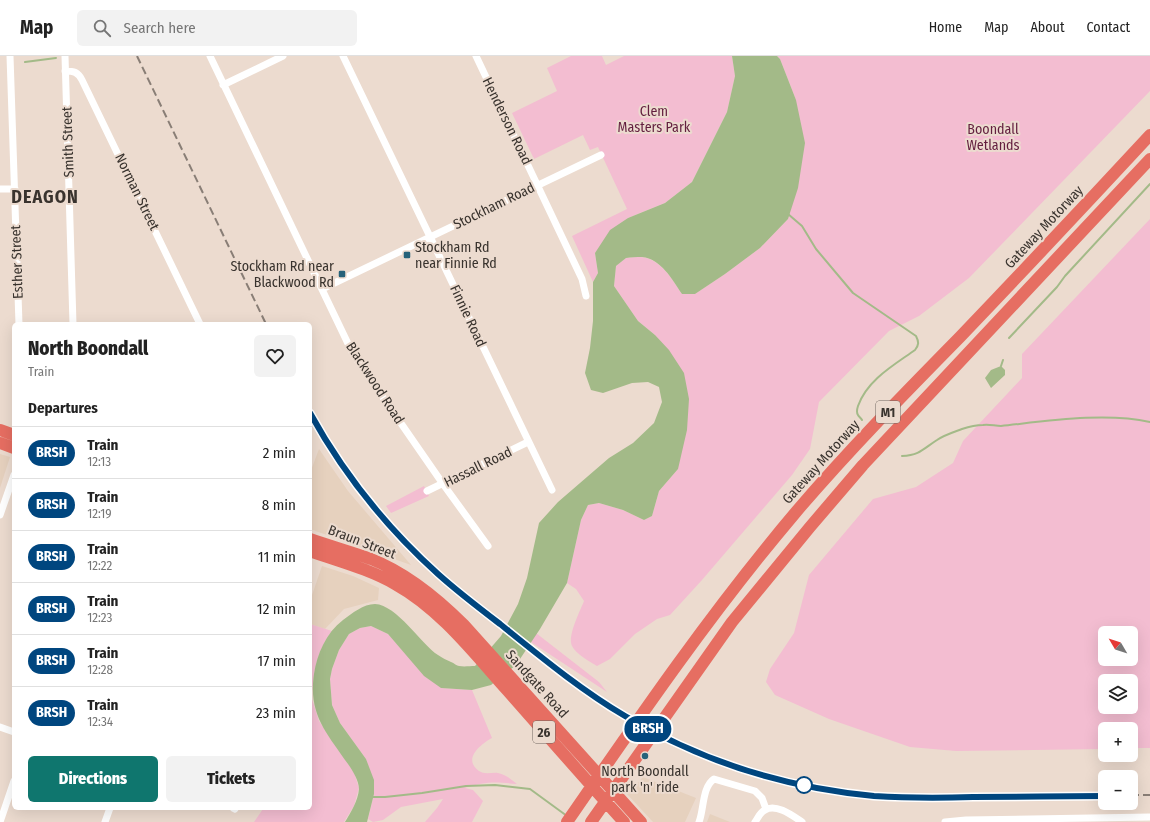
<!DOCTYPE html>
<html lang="en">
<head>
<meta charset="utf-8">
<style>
  :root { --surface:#fff; --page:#f2f2f2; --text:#222; --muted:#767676; --line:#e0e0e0; --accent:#0f766e }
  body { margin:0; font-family:"Fira Sans Condensed",sans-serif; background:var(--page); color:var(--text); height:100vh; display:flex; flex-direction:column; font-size:15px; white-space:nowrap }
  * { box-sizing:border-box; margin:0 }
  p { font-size:13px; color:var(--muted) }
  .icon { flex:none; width:22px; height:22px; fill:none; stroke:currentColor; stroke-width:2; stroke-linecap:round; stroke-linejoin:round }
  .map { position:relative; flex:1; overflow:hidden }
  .drawer { position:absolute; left:12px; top:266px; width:300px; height:488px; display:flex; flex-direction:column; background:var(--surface); border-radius:6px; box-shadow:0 4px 16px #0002 }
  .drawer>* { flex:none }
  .badge { padding:0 8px; border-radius:13px; font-size:14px; line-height:26px }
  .needle { width:26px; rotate:309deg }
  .controls { position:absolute; left:1098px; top:570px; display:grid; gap:8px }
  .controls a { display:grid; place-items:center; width:40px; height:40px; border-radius:6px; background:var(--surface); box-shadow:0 4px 16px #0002; font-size:20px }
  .map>.badge { position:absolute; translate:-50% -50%; box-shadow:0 0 0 2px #fff }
  h2 { padding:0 16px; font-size:15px; line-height:36px }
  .round { display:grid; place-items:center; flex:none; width:42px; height:42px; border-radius:6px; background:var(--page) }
  .headline { display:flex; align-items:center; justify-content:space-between; height:68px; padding:0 16px }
  h1 { font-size:19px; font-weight:800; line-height:30px }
  .cta { display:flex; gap:8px; margin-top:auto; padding:8px 16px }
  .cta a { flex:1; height:46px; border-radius:6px; background:var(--accent); color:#fff; font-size:16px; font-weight:800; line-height:46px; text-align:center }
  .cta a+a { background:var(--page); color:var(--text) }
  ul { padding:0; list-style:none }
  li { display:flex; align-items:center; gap:12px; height:52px; padding:0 16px; border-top:1px solid var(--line) }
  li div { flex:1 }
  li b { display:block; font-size:15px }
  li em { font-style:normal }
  li .badge { min-width:44px; font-weight:700; text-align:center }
  header { display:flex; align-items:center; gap:24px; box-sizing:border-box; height:56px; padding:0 20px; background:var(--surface); border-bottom:1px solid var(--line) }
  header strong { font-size:19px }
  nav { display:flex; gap:22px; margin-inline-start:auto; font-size:14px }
  .search { width:280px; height:36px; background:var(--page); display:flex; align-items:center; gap:10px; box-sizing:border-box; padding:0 14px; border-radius:6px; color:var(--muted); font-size:15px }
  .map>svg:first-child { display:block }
  .built { fill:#e6d1be }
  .green { fill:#f3bdd1; fill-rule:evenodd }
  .water { fill:#a3ba88 }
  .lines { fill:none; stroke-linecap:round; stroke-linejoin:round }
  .stream { stroke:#a3ba88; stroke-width:2 }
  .street { stroke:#fff; stroke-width:7 }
  .highway { stroke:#e66e62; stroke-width:12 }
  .rail { stroke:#897e76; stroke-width:2; stroke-dasharray:8 4; stroke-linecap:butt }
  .line-casing { stroke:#fff; stroke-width:9 }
  .line { stroke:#00467f; stroke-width:6 }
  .poi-dot { fill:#26627a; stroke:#ecdbcf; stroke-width:1.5 }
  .stop-dot { fill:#fff; stroke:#00467f; stroke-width:2 }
  .labels { text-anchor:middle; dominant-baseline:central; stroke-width:4; stroke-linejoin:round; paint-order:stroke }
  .shield { fill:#ecdbcf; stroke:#6f655e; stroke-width:1 }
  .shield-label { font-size:13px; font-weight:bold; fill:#39332e }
  .park-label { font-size:14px; fill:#631f3f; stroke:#ecdbcf }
  .street-label { font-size:14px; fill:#39332e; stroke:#ecdbcf }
  .poi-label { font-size:14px; fill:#39332e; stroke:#ecdbcf; text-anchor:start }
  .district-label { font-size:18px; font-weight:bold; letter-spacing:1px; fill:#39332e; stroke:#ecdbcf }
</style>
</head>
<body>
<header>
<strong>Map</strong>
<div class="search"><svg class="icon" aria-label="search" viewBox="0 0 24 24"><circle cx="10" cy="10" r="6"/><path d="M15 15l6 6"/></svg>Search here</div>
<nav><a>Home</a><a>Map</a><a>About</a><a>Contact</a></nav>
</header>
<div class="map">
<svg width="1150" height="766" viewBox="0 0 1150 766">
  <rect width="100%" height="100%" fill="#ecdbcf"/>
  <!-- built -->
  <path class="built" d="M 319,393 L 348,435 L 411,509 L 310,473 L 310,417 Z
    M 0,398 L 10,401 L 0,432 Z
    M 322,510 L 353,520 L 379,532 L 378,544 L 344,553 L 325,573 L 310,568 L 310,545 Z
    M 643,721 L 696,742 L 685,766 L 653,766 L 627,738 Z
    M 710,758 L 730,766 L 707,766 Z"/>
  <!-- green -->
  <path class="green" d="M 571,0 L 602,0 L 606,9 L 624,0 L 732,0 L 735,20 L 727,56 L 692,126 L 665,147 L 628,162 L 595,197 L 598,217 L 593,226 L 572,180 L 627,153 L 598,91 L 590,94 L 583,79 L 534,103 L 512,57 L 557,35 L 547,12 Z
    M 777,0 L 1150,0 L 1150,35 L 969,222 L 919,260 L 889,275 L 819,346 L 810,393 L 792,419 L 702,524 L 670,559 L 657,563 L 635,578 L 610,603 L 597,610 C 590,606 576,598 572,590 C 567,581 580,555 584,545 L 576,533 L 567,527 L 581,464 L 588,449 L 599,447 L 623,454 L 644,464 L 652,460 L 659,435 L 678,413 L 655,279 L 638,265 L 614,230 L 616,210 L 626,202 C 631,201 636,201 641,201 C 661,203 672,223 682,238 L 695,238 L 725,218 L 760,192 L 788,163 L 796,44 L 780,3 Z
    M 1150,163 L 1150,692 L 1131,692 L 1131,673 L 1105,673 L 1105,693 L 956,695 L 910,691 L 829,663 L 775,639 L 766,626 L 770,613 L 794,577 L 809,519 L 873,443 L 916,431 L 953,407 L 963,385 L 1022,322 L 1022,298 ZM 1105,577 L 1131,577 L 1131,603 L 1105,603 ZM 1105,625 L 1131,625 L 1131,651 L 1105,651 Z
    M 424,430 L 429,440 L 391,457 L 386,450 Z
    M 310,568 L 332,575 C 318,593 314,613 312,635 L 310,637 L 319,665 L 354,716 L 359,732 L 354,750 L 344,766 L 254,766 L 263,753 L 260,752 L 310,752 Z
    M 371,570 L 388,578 L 403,595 L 441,632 L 472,634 L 492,682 C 481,688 462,703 479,715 C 485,719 492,716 498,717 C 506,719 511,723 517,728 C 496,726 486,725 465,732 L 473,734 L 483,745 L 472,766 L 425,766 L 437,752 L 443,743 L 401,751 L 383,764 L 373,766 L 368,763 L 374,738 L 366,703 L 340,667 L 332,649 L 330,623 L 332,613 L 339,594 L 349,578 L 360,572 Z
    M 536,577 L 599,626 L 607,636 L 531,586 Z"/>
  <!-- water -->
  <path class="water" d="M 732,0 L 777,0 L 780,3 L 796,44 L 805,87 L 798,132 L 788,163 L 760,192 L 725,218 L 695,238 L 682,238 C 672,223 661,203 642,201 C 636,201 631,201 626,202 L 616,210 L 614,230 L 638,265 L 655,279 L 669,294 L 684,317 L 689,343 L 687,374 L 678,413 L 659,435 L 652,460 L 644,464 L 623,454 L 599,447 L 588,449 L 581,464 L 567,527 L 540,573 L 516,609 L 491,629 L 472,634 L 441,632 L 424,620 L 388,578 L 371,570 L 360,572 L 349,578 L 339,594 L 332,613 L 330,623 L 332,649 L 340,667 L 366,703 L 374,724 L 374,738 L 367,766 L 345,766 C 351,756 358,745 359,733 C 359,725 353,715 348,708 C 327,677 308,659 314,618 C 317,598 326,577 343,564 C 353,557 363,548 375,548 C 397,549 421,588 438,599 C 442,602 447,604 451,606 C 454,607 457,610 459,610 C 464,611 470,610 475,610 L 501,580 L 518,548 L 527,522 L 539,467 L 558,446 L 609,402 L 633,387 L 654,367 L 662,346 L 659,331 L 648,326 L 632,327 L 603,337 L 591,334 L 585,317 L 590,292 L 593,265 L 593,226 L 598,217 L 595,197 L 610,174 L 628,162 L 665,147 L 692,126 L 727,56 L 735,20 Z
    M 1001,310 L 1005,314 L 1005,319 L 991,332 L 985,322 L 991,314 Z"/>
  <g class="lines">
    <!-- stream -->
    <path class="stream" d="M 25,6 L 56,2
      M 788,158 L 802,170 L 816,193 L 853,237 L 916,280 C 919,286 919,289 915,294 C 894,309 867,324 858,350 C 857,353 856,356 858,359 C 859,361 861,362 862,364
      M 1009,282 L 1057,231 L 1065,220 L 1150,128
      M 1001,310 L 1003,304
      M 902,400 C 920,399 923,393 937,384 C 944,379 954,376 962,373 C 968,371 976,369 983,369 C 989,368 995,370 1001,370 C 1047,365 1105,356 1150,366
      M 371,741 L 385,741 L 422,737 L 466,730 L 495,729 L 530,733 L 567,760"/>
    <!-- street -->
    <path class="street" d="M 10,0 L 19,268
      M 65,0 L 73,268
      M 210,0 L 353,298 L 443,428 L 488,490
      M 343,0 L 552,434
      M 476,0 L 582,223 L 586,240
      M 65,15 C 74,15 78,16 82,24 L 200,268
      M 223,29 L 283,0
      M 0,133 L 15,133
      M 322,233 L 601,99
      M 427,435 L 528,386
      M 0,459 L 14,419
      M 0,671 L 14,676
      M 233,752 L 235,753
      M 0,766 L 14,725
      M 105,766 L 110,752
      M 699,766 C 704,754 702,731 714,723 L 755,735 L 762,742 L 766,753
      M 755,766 C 758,762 760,756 765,754 C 776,747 793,760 802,766
      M 945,766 L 966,764 L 1150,761"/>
    <!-- highway -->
    <path class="highway" d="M 0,374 L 14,379
      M 0,387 L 14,392
      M 310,483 C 330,490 351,496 371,503 C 407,517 437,542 464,569 L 641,766
      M 310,495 C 338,505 369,513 395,528 C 440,553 473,596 507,634 C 546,678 584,722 624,766
      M 567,766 C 640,660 713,554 796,456 C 848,395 904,338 960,281 C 1024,214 1087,147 1150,79
      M 591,766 L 732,566 L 810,471 L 863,409 L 1150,103"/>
    <!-- rail -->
    <path class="rail" d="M 137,0 L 266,268
      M 310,357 C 337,406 371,452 411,492 C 440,521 472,546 504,571 C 543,602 582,635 625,660 C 701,705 787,732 874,740 C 909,743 943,742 978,741 C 1020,741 1063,740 1105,740
      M 1131,739 L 1150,739"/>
  </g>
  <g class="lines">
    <!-- line casing -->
    <g class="line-casing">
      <path id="line" d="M 310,357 C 343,417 387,472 438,518 C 458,536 479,552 500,568 C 541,601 581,634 625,660 C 701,705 787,732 874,740 C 907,742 940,742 973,741 C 1017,741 1061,740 1105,740"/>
    </g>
    <!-- line -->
    <use href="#line" class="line"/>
  </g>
  <!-- markers -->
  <g class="poi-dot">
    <rect x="403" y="195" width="8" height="8" rx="2"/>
    <rect x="338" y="214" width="8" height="8" rx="2"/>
    <circle cx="645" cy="700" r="4"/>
  </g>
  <circle class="stop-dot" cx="804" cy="729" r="8"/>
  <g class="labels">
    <!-- shield labels -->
    <g class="shield">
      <rect x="876" y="345" width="24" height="22" rx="3"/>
      <rect x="533" y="665" width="22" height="22" rx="3"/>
    </g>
    <g class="shield-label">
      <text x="888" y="356">M1</text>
      <text x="544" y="676">26</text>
    </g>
    <!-- park labels -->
    <g class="park-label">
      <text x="654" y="55">Clem<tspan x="654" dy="16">Masters Park</tspan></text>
      <text x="993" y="73">Boondall<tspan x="993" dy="16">Wetlands</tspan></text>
    </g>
    <!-- street labels -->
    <g class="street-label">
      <text transform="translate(507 65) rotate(64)">Henderson Road</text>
      <text transform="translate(68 86) rotate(-92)">Smith Street</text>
      <text transform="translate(137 136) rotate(64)">Norman Street</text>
      <text transform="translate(494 150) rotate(-26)">Stockham Road</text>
      <text transform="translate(1044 171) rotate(-47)">Gateway Motorway</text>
      <text transform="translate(17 206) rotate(-92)">Esther Street</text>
      <text transform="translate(468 260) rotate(65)">Finnie Road</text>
      <text transform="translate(375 327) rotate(57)">Blackwood Road</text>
      <text transform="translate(821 406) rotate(-48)">Gateway Motorway</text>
      <text transform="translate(478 411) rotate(-26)">Hassall Road</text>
      <text transform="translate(362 486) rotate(21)">Braun Street</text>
      <text transform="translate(537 628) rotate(48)">Sandgate Road</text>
    </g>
    <!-- poi labels -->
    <g class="poi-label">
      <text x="415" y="191">Stockham Rd<tspan x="415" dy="16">near Finnie Rd</tspan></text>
      <text x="334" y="210" text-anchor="end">Stockham Rd near<tspan x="334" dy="16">Blackwood Rd</tspan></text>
      <text x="645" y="715" text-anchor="middle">North Boondall<tspan x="645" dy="16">park 'n' ride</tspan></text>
    </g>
    <!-- district labels -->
    <g class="district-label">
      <text x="45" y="141">DEAGON</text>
    </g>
  </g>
</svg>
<div class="controls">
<a><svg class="needle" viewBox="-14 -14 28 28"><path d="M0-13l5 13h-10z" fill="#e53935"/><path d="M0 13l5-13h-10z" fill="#767676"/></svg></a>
<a><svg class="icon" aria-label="layers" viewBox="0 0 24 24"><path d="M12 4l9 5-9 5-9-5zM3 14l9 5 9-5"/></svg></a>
<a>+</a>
<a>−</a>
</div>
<b class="badge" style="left:648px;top:673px;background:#00467f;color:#fff">BRSH</b>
<section class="drawer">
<div class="headline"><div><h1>North Boondall</h1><p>Train</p></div><a class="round"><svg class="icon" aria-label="heart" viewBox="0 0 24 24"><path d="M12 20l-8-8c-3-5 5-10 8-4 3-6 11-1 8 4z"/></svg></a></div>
<h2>Departures</h2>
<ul>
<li><span class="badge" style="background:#00467f;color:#fff">BRSH</span><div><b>Train</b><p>12:13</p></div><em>2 min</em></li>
<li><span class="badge" style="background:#00467f;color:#fff">BRSH</span><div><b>Train</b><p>12:19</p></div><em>8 min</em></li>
<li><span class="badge" style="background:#00467f;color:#fff">BRSH</span><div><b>Train</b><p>12:22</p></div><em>11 min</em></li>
<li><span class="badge" style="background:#00467f;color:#fff">BRSH</span><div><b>Train</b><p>12:23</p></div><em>12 min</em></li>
<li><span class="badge" style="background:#00467f;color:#fff">BRSH</span><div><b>Train</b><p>12:28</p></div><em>17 min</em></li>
<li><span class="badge" style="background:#00467f;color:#fff">BRSH</span><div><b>Train</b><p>12:34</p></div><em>23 min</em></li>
</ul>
<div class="cta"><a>Directions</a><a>Tickets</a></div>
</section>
</div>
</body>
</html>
